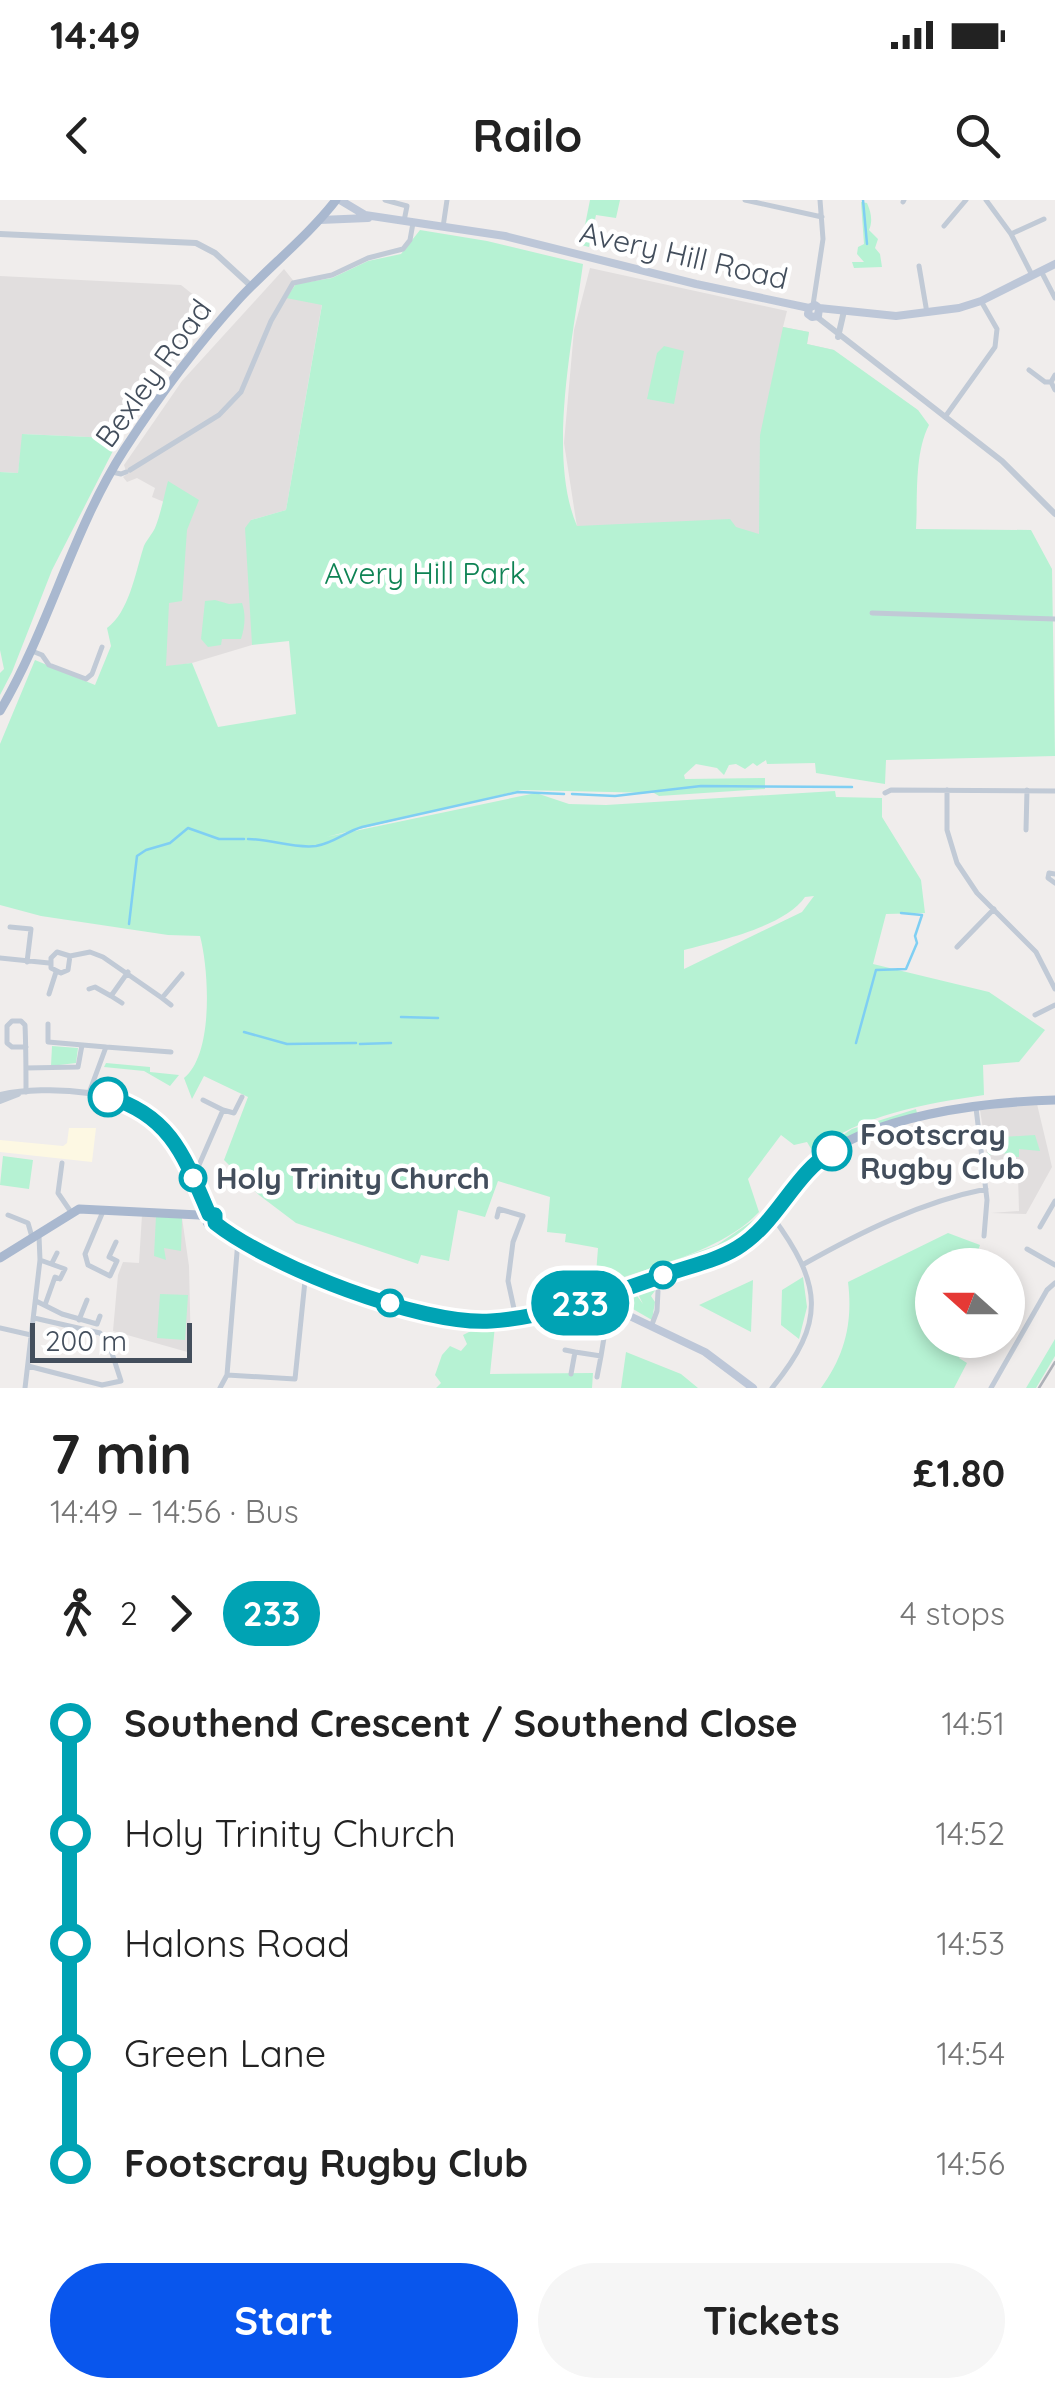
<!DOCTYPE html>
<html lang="en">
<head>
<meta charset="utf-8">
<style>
  :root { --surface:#fff; --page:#f6f6f6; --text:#222; --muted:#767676; --accent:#0956ed }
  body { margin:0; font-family:Quicksand,sans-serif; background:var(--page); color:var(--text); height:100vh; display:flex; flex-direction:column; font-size:38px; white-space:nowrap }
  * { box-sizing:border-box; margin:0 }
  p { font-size:32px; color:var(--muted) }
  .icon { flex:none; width:55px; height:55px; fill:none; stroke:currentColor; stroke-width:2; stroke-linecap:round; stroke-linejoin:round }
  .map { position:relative; height:1188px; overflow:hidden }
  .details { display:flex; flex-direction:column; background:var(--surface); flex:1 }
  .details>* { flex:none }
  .badge { padding:0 20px; border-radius:32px; font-size:35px; line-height:65px }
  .needle { width:65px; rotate:291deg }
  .buttons { position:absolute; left:915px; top:1048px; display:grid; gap:20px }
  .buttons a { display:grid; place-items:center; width:110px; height:110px; border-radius:50%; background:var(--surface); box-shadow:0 5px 15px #0003; font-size:50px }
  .scale { position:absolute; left:30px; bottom:25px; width:162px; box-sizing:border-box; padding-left:10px; border:5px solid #434e5c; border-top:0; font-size:28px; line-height:35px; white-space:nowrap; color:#434e5c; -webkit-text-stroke:8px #fff; paint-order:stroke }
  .map>.badge { position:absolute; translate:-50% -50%; box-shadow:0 0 0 5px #fff }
  .legs { display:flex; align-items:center; gap:15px; height:110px; padding:0 50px; font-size:32px }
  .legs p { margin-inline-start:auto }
  .overview { display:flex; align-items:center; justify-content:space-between; height:170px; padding:0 50px }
  h1 { font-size:55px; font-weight:700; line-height:75px }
  .primary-button { display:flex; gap:20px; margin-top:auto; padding:20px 50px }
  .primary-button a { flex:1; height:115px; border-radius:60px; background:var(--accent); color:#fff; font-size:40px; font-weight:700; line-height:115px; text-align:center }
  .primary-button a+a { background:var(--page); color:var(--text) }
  ul { padding:0 50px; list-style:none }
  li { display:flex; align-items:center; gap:35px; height:110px; font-size:38px }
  li i { display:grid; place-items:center; width:15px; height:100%; margin:0 12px; background:currentColor }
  li i::after { content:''; width:25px; height:25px; margin:-12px; border:8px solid; border-radius:50%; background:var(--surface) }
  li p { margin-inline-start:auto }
  li:first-child i { background:linear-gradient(#0000 50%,currentColor 0) }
  li:last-child i { background:linear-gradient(currentColor 50%,#0000 0) }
  .status { display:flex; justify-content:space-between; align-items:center; height:70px; padding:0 50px; background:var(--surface); direction:ltr }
  .status svg { height:28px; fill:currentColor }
  header { display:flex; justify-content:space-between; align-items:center; height:130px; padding:0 50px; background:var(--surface); font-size:45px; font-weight:700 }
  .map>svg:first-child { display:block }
  .commercial { fill:#fdf8e3 }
  .education { fill:#e1dede }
  .green { fill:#b6f2d3; fill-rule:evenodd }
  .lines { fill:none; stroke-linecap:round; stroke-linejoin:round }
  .stream { stroke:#7fcff3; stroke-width:2.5 }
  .minor { stroke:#c1cad6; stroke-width:5 }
  .tertiary { stroke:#c1cad6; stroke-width:6 }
  .secondary { stroke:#bdc7d8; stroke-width:8 }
  .primary { stroke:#a9b8cf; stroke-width:9 }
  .rail { stroke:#aeb1b8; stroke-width:2.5 }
  .line-1-casing { stroke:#fff; stroke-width:22 }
  .line-1 { stroke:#00a3b4; stroke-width:15 }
  .stop-1-dot { fill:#fff; stroke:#00a3b4; stroke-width:5 }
  .labels { text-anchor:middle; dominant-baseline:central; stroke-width:9; stroke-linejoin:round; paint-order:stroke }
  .street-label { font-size:30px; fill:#434e5c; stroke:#fff }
  .park-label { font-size:30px; fill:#0e8354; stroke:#fff }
  .stop-label { font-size:30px; font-weight:bold; fill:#434e5c; stroke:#fff; text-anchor:start }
</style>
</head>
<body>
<div class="status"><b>14:49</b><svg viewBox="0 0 49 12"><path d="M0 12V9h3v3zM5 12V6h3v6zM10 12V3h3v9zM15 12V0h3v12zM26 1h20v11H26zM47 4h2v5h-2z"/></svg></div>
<header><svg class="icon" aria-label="back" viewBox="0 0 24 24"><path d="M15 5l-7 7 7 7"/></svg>Railo<svg class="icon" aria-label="search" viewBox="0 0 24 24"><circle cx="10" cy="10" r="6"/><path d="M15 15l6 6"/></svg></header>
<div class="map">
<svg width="1055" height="1188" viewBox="0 0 1055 1188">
  <rect width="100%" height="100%" fill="#f0edec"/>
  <!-- commercial -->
  <path class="commercial" d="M 69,928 L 96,928 L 92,962 L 0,952 L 0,940 L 63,946 L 67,943 Z"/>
  <!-- education -->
  <path class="education" d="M 590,68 L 787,111 L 783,127 L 809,132 L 807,144 L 834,150 L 760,400 L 577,327 L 564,243 L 574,130 Z
    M 284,69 L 296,84 L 287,97 L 322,104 L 286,310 L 251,320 L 252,445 L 192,463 L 166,467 L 163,485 L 169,304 L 152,297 L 155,288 L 137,278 L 127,282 L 123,277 L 127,274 L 124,265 L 182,181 Z
    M 0,76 L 181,85 L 215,112 L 159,178 L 117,243 L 110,238 L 23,234 L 18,273 L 0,272 Z
    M 1037,904 L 1052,967 L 1026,1014 L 991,1013 L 1019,1011 L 1018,975 L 1015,958 L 988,961 L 980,910 Z
    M 142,1015 L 182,1018 L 189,1066 L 191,1153 L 113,1131 L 118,1075 L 123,1062 L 139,1063 Z"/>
  <!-- green -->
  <path class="green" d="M 590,0 L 620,0 L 616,18 L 596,15 L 589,47 L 581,45 Z
    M 861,2 L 867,3 C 871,12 873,21 869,30 L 878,39 L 875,48 L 880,54 L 882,67 L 854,68 L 852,62 L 864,62 L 857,54 L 858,47 L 864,44 Z
    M 420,30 L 487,41 L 583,64 C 573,138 547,256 577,326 L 730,319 L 736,327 L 759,334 L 760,235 L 783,127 L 809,132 L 807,144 L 834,150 L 918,210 L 929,225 C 914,254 918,297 916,329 L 1031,330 L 1052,369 L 1055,556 L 886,560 L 885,584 L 816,573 L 815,563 L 767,564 L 766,560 L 757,566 L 753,563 L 745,569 L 736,564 L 729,565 L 724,575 L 717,568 L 696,564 L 684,575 L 685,579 L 765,578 L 765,589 L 659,596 L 654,593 L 521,590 L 326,637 L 536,593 L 569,604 L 606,605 L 835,591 L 836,597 L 882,598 L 882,617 L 921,680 L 925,713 L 886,714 L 873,764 L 989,792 L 1045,830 L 1019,862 L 983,865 L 984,895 C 925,904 861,914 813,952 L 807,942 L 794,945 L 781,935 L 748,979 L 759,1012 C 722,1052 646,1068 595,1087 L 598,1048 L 565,1042 L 566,1034 L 547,1032 L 550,997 L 498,981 L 485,1017 L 458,1010 L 449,1061 L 421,1055 L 418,1064 L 296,1023 L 259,995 L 224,960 L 248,897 L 204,876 L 192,899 L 184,878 C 214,854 209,770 200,736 L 168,735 L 41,716 L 0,705 L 0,544 L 35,460 L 95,485 L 111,446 L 107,428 C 129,412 135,374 143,349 C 145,341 152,335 155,328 C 161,313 164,296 168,281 L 199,300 L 187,330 L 182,401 L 169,403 L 166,466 L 192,463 L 218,527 L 296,514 L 289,441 L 252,445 L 245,328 L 251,320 L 286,310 L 322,105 L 286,98 L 296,84 L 332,78 L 368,61 L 401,54 ZM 814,696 L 802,712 L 684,769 L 684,750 C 718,741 784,727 805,697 Z
    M 664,146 L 684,151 L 674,204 L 647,199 L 657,153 Z
    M 22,234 L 111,238 L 117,243 L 52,370 L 12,472 L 0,495 L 0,473 L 4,469 L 0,450 L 0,272 L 18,273 Z
    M 215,400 L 229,404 L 242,403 C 246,414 245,427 241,439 L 222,439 L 221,445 L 208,447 L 201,439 L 205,401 Z
    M 52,846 L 78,848 L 76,863 L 51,866 Z
    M 106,863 L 150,867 L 150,872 L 179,875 L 170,886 L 144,871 L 104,867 Z
    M 916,909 L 917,913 L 846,938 L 816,957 L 813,955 L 852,929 Z
    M 1035,935 L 1040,951 L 1019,949 L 1019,957 L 1010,957 L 1009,953 L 988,955 L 986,938 Z
    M 3,956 L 33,960 L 29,989 L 0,985 Z
    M 156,1016 L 182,1018 L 181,1051 L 164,1048 L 166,1060 L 154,1056 Z
    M 755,1019 L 759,1024 L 725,1048 L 660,1070 L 659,1066 L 717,1045 Z
    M 948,1033 L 980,1045 L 973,1065 L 932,1065 L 932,1140 L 970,1140 L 959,1158 L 967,1163 L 954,1188 L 821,1188 C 845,1155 853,1122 848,1082 Z
    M 803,1077 L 807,1107 L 799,1139 L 781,1125 L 782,1090 Z
    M 753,1080 L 751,1132 L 699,1105 Z
    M 660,1084 L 651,1096 L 655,1102 L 652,1120 L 619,1101 L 635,1093 L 643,1104 L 637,1092 Z
    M 160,1094 L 188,1095 L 185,1140 L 157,1138 Z
    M 483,1125 L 495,1126 L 490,1174 L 593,1173 L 592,1188 L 436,1188 L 441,1183 L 435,1175 L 442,1155 L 450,1146 L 461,1151 L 467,1144 L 463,1135 Z
    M 1055,1139 L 1055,1156 L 1036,1188 L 1026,1188 Z
    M 626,1152 L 681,1174 L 698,1188 L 621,1188 Z"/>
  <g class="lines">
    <!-- stream -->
    <path class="stream" d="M 863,0 L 867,44
      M 572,594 L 615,596 L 701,586 L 852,587
      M 248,639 C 271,639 294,649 316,646 C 334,643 345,632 362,627 L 518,592 L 564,594
      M 129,724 L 137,656 L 146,650 L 170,643 L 188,628 L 219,639 L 244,639
      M 401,817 L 438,818
      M 244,832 L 287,844 L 356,843
      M 856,843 L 876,770 L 906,769 L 917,743 L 915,736 L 922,715 L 901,713
      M 360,844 L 391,843"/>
    <!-- minor -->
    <path class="minor" d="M 385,0 L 407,6 L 404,21
      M 745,0 L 822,17
      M 986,0 L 1011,34 L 1032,75
      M 903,2 L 904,0
      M 944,26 L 966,0
      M 443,27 L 447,0
      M 1011,34 L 1044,19
      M 919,66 L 927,113
      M 1041,71 L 1055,98
      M 813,105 L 823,39 L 820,0
      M 1029,170 L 1045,182 L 1051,182
      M 1055,175 L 1051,182 L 1055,190
      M 945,217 L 995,147 L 997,129 L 981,101
      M 130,270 L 219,215 L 241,192 L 271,121 L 293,83 L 332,75 L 368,58 L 403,49 L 410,40 L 413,23
      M 112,272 L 121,274 L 126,272
      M 872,413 L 1055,419
      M 32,451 L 42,455 L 49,465 L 86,479 L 92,474 L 102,447
      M 947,590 L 947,630 L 957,663 L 977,693 L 1036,752 L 1055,789
      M 885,593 L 891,590 L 1055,591
      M 1026,630 L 1027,590
      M 1055,674 L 1049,673 L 1048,678 L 1055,683
      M 10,727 L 31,729 L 27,762
      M 957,747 L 994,709
      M 70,756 L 68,770 L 61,773 L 51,768 L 51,758 L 57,752 L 70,756 L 90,752 L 103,757 L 162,798 L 182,774
      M 0,758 L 49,763
      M 89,789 L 95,787 L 111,796 L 128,772
      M 49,794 L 56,772
      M 111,796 L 122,803
      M 162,798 L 171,805
      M 1035,815 L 1055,805
      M 48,824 L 48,842 L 106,847 L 89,893
      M 26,847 L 12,847 L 7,843 L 7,826 L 12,821 L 21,821 L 25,825 C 26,848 26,870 26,892
      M 106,847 L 171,852
      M 26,868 L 78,867 L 82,845
      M 976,908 L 987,1000 L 984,1036
      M 223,910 L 234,913 L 242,897
      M 62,963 L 58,993 L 71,1012
      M 190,972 L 199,965 L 223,910 L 203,900
      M 104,1009 L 85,1054 L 88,1065 L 110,1076 L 117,1061 L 109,1057 L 116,1042
      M 8,1015 L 28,1023 L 32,1037
      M 772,1016 C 822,1084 827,1121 772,1188
      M 497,1017 L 499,1009 L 523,1016 L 513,1042 L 508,1081 L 516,1118
      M 1040,1027 L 1055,1001
      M 1027,1049 L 1055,1065
      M 40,1060 L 65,1069 L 60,1079 L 55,1077 L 45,1105
      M 52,1063 L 57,1053
      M 804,1064 C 861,1032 921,1002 986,989
      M 36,1101 L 62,1114 L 97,1124 L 100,1116
      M 79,1120 L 87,1100
      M 651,1127 L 657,1111 L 658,1091
      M 0,1128 L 31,1135
      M 565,1150 L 575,1152
      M 28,1166 L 102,1185 L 121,1181 L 108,1141 L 100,1133 L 34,1118
      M 571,1174 L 575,1152 L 601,1156 L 607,1119 L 615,1109
      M 227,1175 L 295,1179 L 306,1071
      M 597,1177 L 601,1156
      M 25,1188 L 40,1060 L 39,1036
      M 220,1188 L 227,1175 L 238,1040
      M 991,1188 L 1047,1090 L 1055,1083"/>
    <!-- tertiary -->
    <path class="tertiary" d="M 0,34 L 196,43 L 215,53 L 251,86
      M 817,117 L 1002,261 L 1055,314
      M 838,137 L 844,111
      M 0,895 C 47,885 133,888 167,930 C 186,953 197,987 209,1014
      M 0,901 L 18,894"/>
    <!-- secondary -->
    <path class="secondary" d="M 340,0 L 365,15 L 505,36 L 696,84 L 809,108 L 815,105 L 819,108 L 896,116 L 959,108 L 981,101 L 1055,64
      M 320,20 L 368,18
      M 809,108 L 808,114 L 812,117 L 818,116 L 819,108
      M 606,1096 L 615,1109 L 705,1152 L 753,1188"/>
    <!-- primary -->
    <path class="primary" d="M 0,511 C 49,428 72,331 124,250 C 159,196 197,145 240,98 C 271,65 308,36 336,0
      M 0,1058 L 79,1009 L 199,1015 L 205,1017 L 208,1024 L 215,1023 C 273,1068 411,1121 484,1121 C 542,1121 607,1095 661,1076 C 684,1068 710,1062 732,1051 C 770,1031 785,989 815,963 C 869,915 985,902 1055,900"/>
    <!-- rail -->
    <path class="rail" d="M 1039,1188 L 1055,1162"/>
  </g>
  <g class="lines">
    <!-- line-1 casing -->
    <g class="line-1-casing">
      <path id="line-1" d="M 108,897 C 171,915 185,958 209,1014 L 215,1015 L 215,1023 C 269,1066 422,1126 491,1121 C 549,1117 605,1096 659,1077 C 685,1067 714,1062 737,1048 C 777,1024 793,975 832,951"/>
    </g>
    <!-- line-1 -->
    <use href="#line-1" class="line-1"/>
  </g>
  <!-- markers -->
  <g class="stop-1-dot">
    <circle cx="108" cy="897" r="18"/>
    <circle cx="832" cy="951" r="18"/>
    <circle cx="193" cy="978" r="12"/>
    <circle cx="663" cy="1075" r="12"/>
    <circle cx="390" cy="1103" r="12"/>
  </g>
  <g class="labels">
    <!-- street labels -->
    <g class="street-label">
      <text transform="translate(684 55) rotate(13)">Avery Hill Road</text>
      <text transform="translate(153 173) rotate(-54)">Bexley Road</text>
    </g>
    <!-- park labels -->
    <g class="park-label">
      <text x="425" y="373">Avery Hill Park</text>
    </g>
    <!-- stop labels -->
    <g class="stop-label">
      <text x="860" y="934">Footscray<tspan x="860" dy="34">Rugby Club</tspan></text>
      <text x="216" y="978">Holy Trinity Church</text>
    </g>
  </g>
</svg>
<div class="buttons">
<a><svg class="needle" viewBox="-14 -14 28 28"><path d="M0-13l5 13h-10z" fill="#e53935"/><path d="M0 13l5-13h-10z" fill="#767676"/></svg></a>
</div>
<div class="scale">200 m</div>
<b class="badge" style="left:580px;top:1103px;background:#00a3b4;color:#fff">233</b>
</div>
<section class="details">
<div class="overview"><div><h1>7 min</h1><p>14:49 – 14:56 · Bus</p></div><b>£1.80</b></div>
<div class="legs"><svg class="icon" aria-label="walk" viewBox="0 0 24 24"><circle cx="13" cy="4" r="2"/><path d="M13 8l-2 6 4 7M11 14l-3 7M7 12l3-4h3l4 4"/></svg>2<svg class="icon" aria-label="forward" viewBox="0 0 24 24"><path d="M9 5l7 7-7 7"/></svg><b class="badge" style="background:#00a3b4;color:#fff">233</b><p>4 stops</p></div>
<ul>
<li><i style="color:#00a3b4"></i><b>Southend Crescent / Southend Close</b><p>14:51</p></li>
<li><i style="color:#00a3b4"></i><span>Holy Trinity Church</span><p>14:52</p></li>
<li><i style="color:#00a3b4"></i><span>Halons Road</span><p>14:53</p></li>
<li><i style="color:#00a3b4"></i><span>Green Lane</span><p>14:54</p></li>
<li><i style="color:#00a3b4"></i><b>Footscray Rugby Club</b><p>14:56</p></li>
</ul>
<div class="primary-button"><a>Start</a><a>Tickets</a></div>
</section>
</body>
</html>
